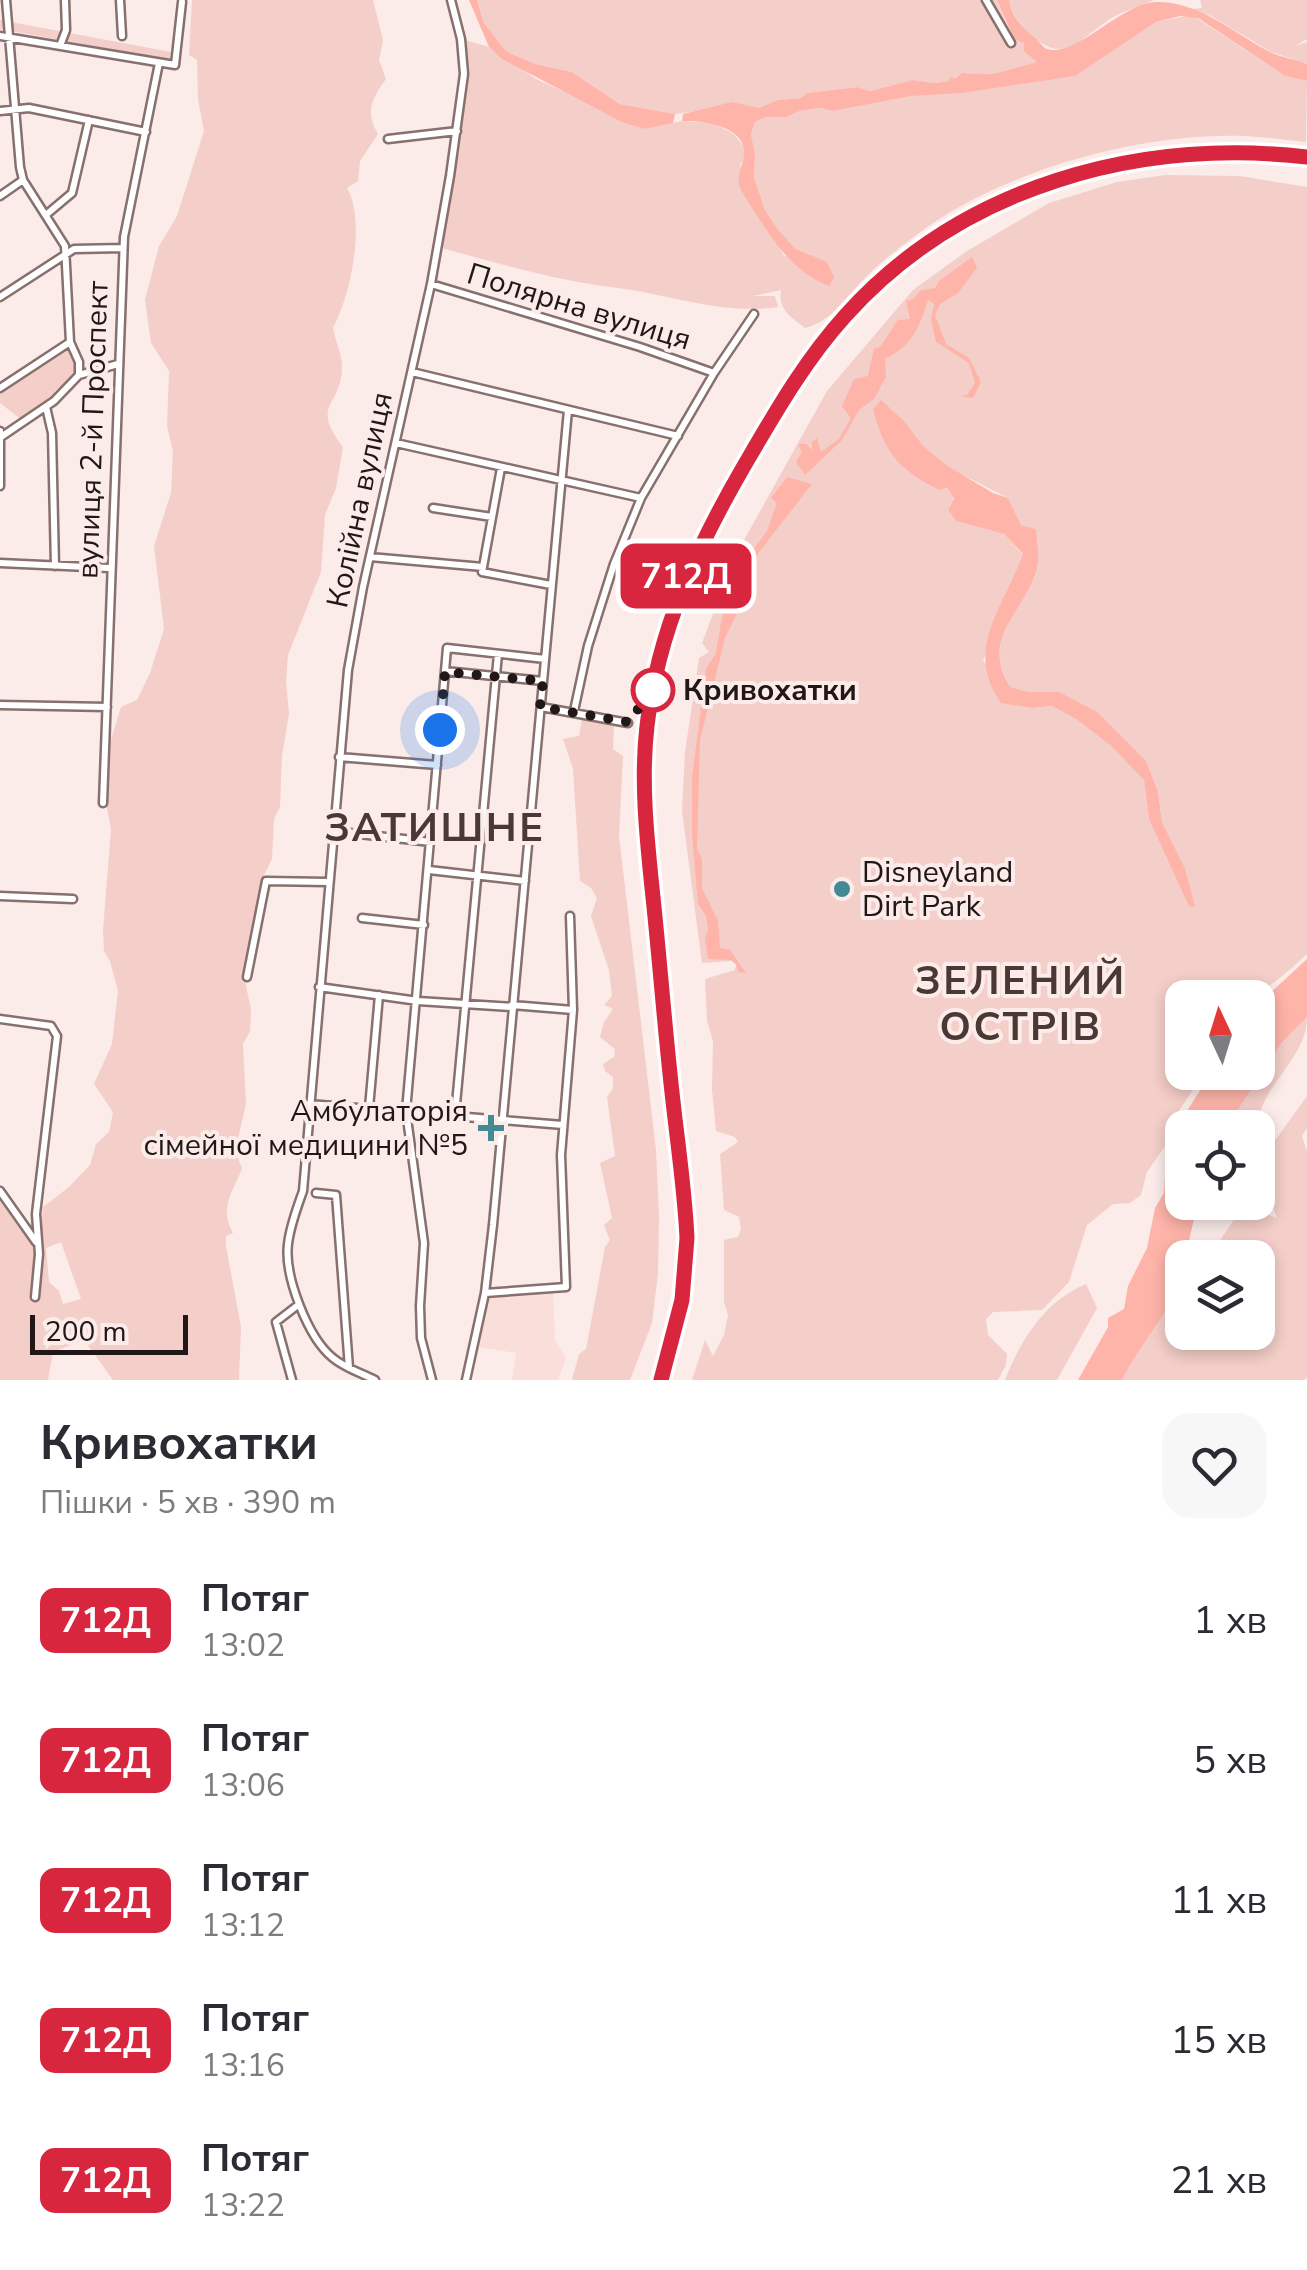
<!DOCTYPE html>
<html lang="uk">
<head>
<meta charset="utf-8">
<style>
  :root { --surface:#fff; --page:#f7f7f7; --text:#2b2b33; --muted:#7c7c81 }
  body { margin:0; font-family:"Nunito Sans",sans-serif; background:var(--page); color:var(--text); height:100vh; display:flex; flex-direction:column; font-size:38px; white-space:nowrap }
  * { box-sizing:border-box; margin:0 }
  p { font-size:32px; color:var(--muted) }
  .icon { flex:none; width:55px; height:55px; fill:none; stroke:currentColor; stroke-width:2; stroke-linecap:round; stroke-linejoin:round }
  .map { position:relative; height:1380px; overflow:hidden }
  .side { display:flex; flex-direction:column; background:var(--surface); flex:1 }
  .side>* { flex:none }
  .badge { padding:0 20px; border-radius:15px; font-size:35px; line-height:65px }
  .needle { width:65px; rotate:356deg }
  .fabs { position:absolute; left:1165px; top:980px; display:grid; gap:20px }
  .fabs a { display:grid; place-items:center; width:110px; height:110px; border-radius:20px; background:var(--surface); box-shadow:0 5px 15px #0003; font-size:50px }
  .scale { position:absolute; left:30px; bottom:25px; width:158px; box-sizing:border-box; padding-left:10px; border:5px solid #201716; border-top:0; font-size:28px; line-height:35px; white-space:nowrap; color:#201716; -webkit-text-stroke:8px #fbece9; paint-order:stroke }
  .you { position:absolute; width:50px; height:50px; margin:-25px; border:8px solid #fff; border-radius:50%; background:#1a73e8; box-shadow:0 0 0 15px #1a73e833 }
  .map>.badge { position:absolute; translate:-50% -50%; box-shadow:0 0 0 5px #fff }
  .round { display:grid; place-items:center; flex:none; width:105px; height:105px; border-radius:30px; background:var(--page) }
  .overview { display:flex; align-items:center; justify-content:space-between; height:170px; padding:0 40px }
  h1 { font-size:48px; font-weight:700; line-height:75px }
  ul { padding:0; list-style:none }
  li { display:flex; align-items:center; gap:30px; height:140px; padding:0 40px }
  li div { flex:1 }
  li b { display:block; font-size:38px }
  li em { font-style:normal }
  li .badge { min-width:110px; font-weight:700; text-align:center }
  .map>svg:first-child { display:block }
  .built { fill:#fadeda }
  .green { fill:#f4cec8; fill-rule:evenodd }
  .water { fill:#feb4a9 }
  .lines { fill:none; stroke-linecap:round; stroke-linejoin:round }
  .street-casing { stroke:#87706d; stroke-width:11 }
  .street { stroke:#fff; stroke-width:6 }
  .rail-casing { stroke:#776b6a; stroke-width:6 }
  .rail { stroke:#fbece9; stroke-width:2.5; stroke-dasharray:8; stroke-linecap:butt }
  .line-casing { stroke:#fff; stroke-width:22 }
  .line { stroke:#d7263d; stroke-width:15 }
  .walk { stroke:#201716; stroke-width:10; stroke-dasharray:0 18 }
  .stop-dot { fill:#fff; stroke:#d7263d; stroke-width:5 }
  .poi-dot { fill:#448a95; stroke:#fbece9; stroke-width:4 }
  .labels { text-anchor:middle; dominant-baseline:central; stroke-width:8; stroke-linejoin:round; paint-order:stroke }
  .street-label { font-size:30px; fill:#201716; stroke:#fbece9 }
  .stop-label { font-size:30px; font-weight:bold; fill:#201716; stroke:#fbece9; text-anchor:start }
  .poi-label { font-size:30px; fill:#201716; stroke:#fbece9; text-anchor:start }
  .district-label { font-size:40px; font-weight:bold; letter-spacing:2.5px; fill:#4b3734; stroke:#fbece9 }
</style>
</head>
<body>
<div class="map">
<svg width="1307" height="1380" viewBox="0 0 1307 1380">
  <rect width="100%" height="100%" fill="#fbece9"/>
  <!-- built -->
  <path class="built" d="M 553,1290 L 555,1341 L 566,1358 L 558,1380 L 512,1380 L 516,1353 L 479,1347 L 489,1296 Z"/>
  <!-- green -->
  <path class="green" d="M 192,0 L 373,0 L 383,40 L 379,60 L 386,79 C 371,99 365,113 378,134 L 360,161 L 358,181 L 347,188 C 366,221 351,295 333,328 C 335,339 342,355 342,366 C 342,408 309,402 343,447 L 336,488 L 325,515 L 321,572 L 288,655 L 286,681 L 289,714 L 282,756 L 280,807 L 274,819 L 272,859 L 262,879 L 244,977 L 251,1009 L 250,1031 L 243,1044 L 246,1104 L 235,1151 L 242,1168 C 234,1191 218,1207 233,1233 L 226,1236 L 226,1246 L 241,1327 L 239,1380 L 113,1380 L 84,1340 L 53,1352 L 48,1380 L 0,1380 L 0,1195 L 34,1244 L 41,1231 L 43,1207 L 69,1187 L 90,1165 L 96,1144 L 109,1132 L 113,1112 L 94,1084 L 112,1044 L 118,991 L 110,961 L 104,951 L 103,930 L 111,829 L 106,803 L 110,743 L 121,707 L 137,700 L 150,673 L 164,629 L 154,546 L 171,493 L 173,451 L 167,426 L 169,371 L 151,343 L 145,300 L 159,246 L 177,216 L 204,131 L 198,99 L 197,60 L 189,55 ZM 61,1242 L 81,1299 L 63,1304 L 59,1291 L 49,1282 L 46,1248 Z
    M 477,0 L 997,0 L 1010,32 L 1024,43 L 1038,62 L 993,74 L 962,73 L 949,81 L 934,83 L 913,80 L 870,91 L 857,87 L 807,93 L 802,98 L 778,100 L 759,109 L 732,102 L 713,109 L 675,114 L 620,104 L 572,72 L 535,64 L 506,51 L 484,23 Z
    M 1009,0 L 1154,0 C 1143,6 1129,9 1117,15 C 1087,30 1068,67 1035,38 C 1022,26 1013,18 1009,0 Z
    M 1200,0 L 1307,0 L 1307,39 L 1295,46 L 1307,42 L 1307,64 L 1271,52 L 1211,16 L 1192,9 L 1202,8 Z
    M 1192,15 L 1285,76 L 1307,81 L 1306,142 C 1286,140 1266,137 1246,136 C 1140,132 999,171 915,236 C 899,248 882,261 868,275 C 847,295 833,321 805,328 C 790,316 778,310 781,290 L 753,296 L 775,296 L 778,307 C 722,315 672,295 618,288 C 557,281 497,263 438,247 L 463,87 L 461,39 L 489,47 L 536,79 L 645,129 L 682,121 L 713,123 L 734,134 L 743,146 L 745,156 L 740,166 L 784,256 L 811,255 L 796,249 L 779,231 L 765,210 L 754,177 L 755,154 L 751,134 L 755,122 L 766,117 L 786,117 L 798,111 L 820,108 L 833,111 L 912,96 L 996,87 L 1125,42 L 1156,22 Z
    M 0,20 L 171,52 L 170,60 L 0,29 Z
    M 1165,175 L 1240,176 L 1307,187 L 1307,954 C 1253,1004 1254,997 1182,998 L 1182,1072 L 1204,1073 L 1171,1123 L 1167,1143 L 1147,1172 L 1141,1195 L 1130,1203 L 1113,1204 L 1087,1225 L 1069,1282 L 1042,1310 L 993,1312 L 986,1319 L 988,1335 L 1007,1354 L 1006,1365 L 998,1380 L 692,1380 L 705,1340 L 713,1356 L 724,1335 L 728,1315 L 724,1302 L 724,1240 L 738,1237 L 741,1229 L 739,1217 L 724,1210 L 720,1154 L 738,1142 L 735,1137 L 716,1131 L 712,1090 L 713,1041 L 707,1021 L 705,979 L 735,970 L 736,965 L 732,961 L 702,963 L 682,811 L 685,752 L 699,658 L 709,652 L 702,643 L 734,558 L 827,391 L 913,290 L 967,251 L 1049,203 L 1117,182 ZM 963,475 L 1008,498 L 1021,525 L 1036,529 C 1037,542 1040,558 1037,570 C 1022,616 981,635 1010,687 L 1029,692 L 1059,692 L 1146,761 L 1158,791 L 1162,822 L 1185,868 L 1194,907 L 1149,819 L 1144,780 L 1110,745 L 1076,719 L 1052,706 L 1033,708 L 983,661 L 1023,555 L 1004,534 L 956,521 L 948,510 Z
    M 65,347 L 76,365 L 76,375 L 55,391 L 55,397 L 22,420 L 0,403 L 0,391 Z
    M 582,718 L 614,726 L 613,749 L 623,756 L 619,836 L 656,1150 L 659,1216 L 658,1273 L 652,1323 L 630,1380 L 572,1380 L 579,1354 L 586,1349 L 605,1247 L 610,1240 L 604,1225 L 612,1218 L 600,1163 L 615,1156 L 607,1097 L 613,1088 L 613,1077 L 605,1071 L 603,1064 L 614,1057 L 615,1049 L 600,1037 L 604,1022 L 613,1009 L 604,1005 L 612,996 L 609,970 L 591,916 L 597,898 L 591,888 L 580,881 L 573,769 L 563,739 L 579,736 Z
    M 1307,1017 C 1307,1059 1261,1084 1257,1127 L 1230,1128 L 1232,1119 L 1281,1044 Z
    M 1307,1096 L 1307,1128 L 1302,1136 L 1307,1152 L 1307,1377 L 1304,1380 L 1122,1380 C 1135,1356 1158,1306 1182,1295 L 1182,1332 L 1258,1332 L 1258,1258 L 1209,1257 L 1243,1206 L 1277,1218 L 1259,1171 L 1272,1145 Z
    M 1086,1284 L 1097,1308 L 1057,1380 L 1005,1380 C 1021,1339 1045,1301 1086,1284 Z"/>
  <!-- water -->
  <path class="water" d="M 469,0 L 477,0 L 484,23 L 506,51 L 535,64 L 572,72 L 620,104 L 675,114 L 673,123 L 645,129 L 622,122 L 502,59 L 489,47 Z
    M 997,0 L 1009,0 C 1012,17 1021,26 1034,37 C 1038,40 1041,45 1045,48 C 1072,62 1123,1 1157,2 C 1201,2 1233,33 1270,52 C 1282,58 1295,59 1307,64 L 1307,81 L 1285,76 L 1198,18 L 1180,16 L 1156,22 L 1075,76 L 960,93 L 912,96 L 833,111 L 820,108 L 799,111 L 786,117 L 766,117 L 755,122 L 751,134 L 755,154 L 754,177 L 765,210 L 779,231 L 796,249 L 827,262 L 834,277 L 829,286 C 792,271 775,243 754,211 C 749,202 741,193 739,184 C 737,172 744,164 744,154 C 746,126 702,120 682,121 L 683,114 L 732,102 L 759,108 L 778,100 L 801,98 L 807,93 L 857,87 L 870,91 L 913,80 L 934,83 L 949,81 L 951,77 L 955,78 L 962,73 L 993,74 L 1037,62 L 1024,51 L 1024,43 L 1014,39 Z
    M 972,257 L 977,268 L 958,293 L 940,304 L 935,315 L 946,344 L 969,358 L 981,382 L 973,398 L 960,396 L 967,395 L 975,383 L 969,363 L 936,342 L 931,320 L 934,304 L 928,300 C 919,328 912,346 885,359 L 886,377 L 874,399 L 859,410 L 842,440 L 805,475 L 796,462 L 802,452 L 798,444 L 806,444 L 812,450 L 812,442 L 817,438 L 821,452 L 839,439 L 851,418 L 842,406 L 854,379 L 868,376 L 874,349 L 880,347 L 898,320 L 910,319 L 906,301 L 913,299 L 921,290 L 935,288 L 939,281 Z
    M 881,400 L 904,421 L 923,446 L 946,465 L 993,493 L 1008,498 L 1021,525 L 1036,529 C 1037,541 1040,558 1037,569 C 1023,616 980,635 1010,687 L 1029,692 L 1059,692 L 1097,712 L 1146,761 L 1158,791 L 1162,822 L 1185,868 L 1195,907 L 1189,906 L 1149,819 L 1144,780 L 1110,745 L 1076,719 L 1052,706 L 1033,708 L 1001,703 C 963,649 1004,607 1023,554 L 1004,534 L 956,521 L 948,510 L 954,498 L 947,487 L 939,490 C 898,469 884,452 873,409 Z
    M 787,477 L 812,484 L 759,552 L 746,582 L 745,597 L 725,638 L 700,740 L 697,849 L 702,859 L 702,888 L 718,921 L 720,948 L 730,950 L 746,973 L 738,972 L 736,964 L 731,960 L 708,959 L 705,938 L 708,930 L 706,916 L 698,904 L 692,834 L 692,777 L 706,669 L 716,653 L 721,622 L 737,572 L 767,531 L 777,503 L 771,498 Z
    M 1307,959 L 1307,1017 L 1281,1044 L 1232,1119 L 1230,1127 L 1182,1128 L 1182,1202 L 1199,1203 C 1188,1234 1186,1272 1171,1301 C 1156,1328 1137,1350 1122,1380 L 1078,1380 L 1108,1327 L 1108,1318 L 1124,1309 L 1128,1286 L 1147,1248 L 1155,1208 L 1164,1193 L 1166,1162 L 1175,1130 L 1211,1073 L 1258,1072 L 1258,998 L 1268,995 Z"/>
  <g class="lines">
    <!-- street casing -->
    <g class="street-casing">
      <path id="street" d="M 120,0 L 122,36
        M 986,0 L 1011,43
        M 0,36 L 175,65 L 182,2
        M 60,46 L 66,30 L 65,0
        M 0,111 L 29,108 L 146,132
        M 388,139 L 457,131
        M 0,196 L 23,180
        M 47,214 L 72,193 L 89,120
        M 431,284 L 640,347 L 714,373
        M 0,297 L 74,249 L 123,248
        M 412,372 L 678,436
        M 79,375 L 118,364
        M 0,388 L 70,342
        M 46,407 L 52,433 L 55,566
        M 0,431 L 0,486
        M 1,437 L 54,401 L 79,375 L 79,362 L 70,342 L 65,246 L 23,180 L 20,167 L 6,0
        M 396,443 L 641,498
        M 433,508 L 492,517
        M 370,557 L 483,567 L 482,572 L 551,585
        M 0,563 L 109,568
        M 483,567 L 501,468
        M 543,681 L 445,671 L 447,648 L 545,659
        M 0,705 L 107,707
        M 541,707 L 628,723
        M 574,711 L 588,646 L 614,564 L 641,498 L 714,373 L 754,314
        M 339,757 L 437,765
        M 103,803 L 124,237 L 159,63
        M 332,831 L 431,842
        M 429,870 L 525,881
        M 0,896 L 73,899
        M 362,918 L 424,925
        M 247,977 L 266,881 L 328,882
        M 319,987 L 418,1001 L 512,1007
        M 512,1005 L 573,1010
        M 0,1019 L 51,1026 L 57,1036 L 36,1214 L 39,1254 L 35,1297
        M 309,1104 L 563,1125
        M 369,1108 L 379,995
        M 455,1115 L 498,654
        M 0,1191 L 36,1242
        M 316,1193 L 336,1195 L 349,1368
        M 485,1293 L 566,1287 L 561,1155 L 573,1010 L 570,916
        M 292,1380 L 276,1322 L 298,1305
        M 375,1380 C 361,1373 345,1368 333,1358 C 308,1338 284,1276 288,1244 C 290,1226 297,1208 303,1191 L 348,670 L 363,587 L 431,284 L 450,176 L 464,74 L 461,39 L 451,0
        M 432,1380 L 421,1338 L 420,1306 L 424,1243 L 406,1111 L 445,671
        M 466,1380 L 485,1293 L 493,1225 L 568,410"/>
    </g>
    <!-- street -->
    <use href="#street" class="street"/>
    <!-- rail casing -->
    <g class="rail-casing">
      <path id="rail" d="M 661,1380 L 682,1299 L 687,1238 C 685,1195 679,1153 674,1110 C 666,1043 660,975 654,907 C 648,848 640,785 647,726 C 659,628 699,543 748,459 C 778,409 807,359 846,315 C 964,184 1136,139 1307,157"/>
    </g>
    <!-- rail -->
    <use href="#rail" class="rail"/>
  </g>
  <g class="lines">
    <!-- line casing -->
    <g class="line-casing">
      <path id="line" d="M 661,1380 L 682,1300 L 687,1238 C 685,1195 679,1153 674,1110 C 666,1043 661,975 654,907 C 648,848 640,785 647,726 C 658,630 697,547 744,466 C 775,413 805,360 846,315 C 962,186 1138,138 1307,157"/>
    </g>
    <!-- line -->
    <use href="#line" class="line"/>
    <!-- walk -->
    <path class="walk" d="M 440,730 L 445,672 L 543,681 L 540,707 L 628,722 L 653,690"/>
  </g>
  <!-- markers -->
  <circle class="stop-dot" cx="653" cy="690" r="20"/>
  <g class="poi-dot">
    <circle cx="842" cy="889" r="10"/>
    <path d="M486 1113h10v10h10v10h-10v10h-10v-10h-10v-10h10z"/>
  </g>
  <g class="labels">
    <!-- street labels -->
    <g class="street-label">
      <text transform="translate(579 307) rotate(17)">Полярна вулиця</text>
      <text transform="translate(93 430) rotate(-88)">вулиця 2-й Проспект</text>
      <text transform="translate(360 500) rotate(-78)">Колійна вулиця</text>
    </g>
    <!-- stop labels -->
    <g class="stop-label">
      <text x="683" y="690">Кривохатки</text>
    </g>
    <!-- poi labels -->
    <g class="poi-label">
      <text x="862" y="872">Disneyland<tspan x="862" dy="34">Dirt Park</tspan></text>
      <text x="468" y="1111" text-anchor="end">Амбулаторія<tspan x="468" dy="34">сімейної медицини №5</tspan></text>
    </g>
    <!-- district labels -->
    <g class="district-label">
      <text x="435" y="828">ЗАТИШНЕ</text>
      <text x="1021" y="981">ЗЕЛЕНИЙ<tspan x="1021" dy="46">ОСТРІВ</tspan></text>
    </g>
  </g>
</svg>
<div class="fabs">
<a><svg class="needle" viewBox="-14 -14 28 28"><path d="M0-13l5 13h-10z" fill="#e53935"/><path d="M0 13l5-13h-10z" fill="#7c7c81"/></svg></a>
<a><svg class="icon" aria-label="locate" viewBox="0 0 24 24"><circle cx="12" cy="12" r="6"/><path d="M12 2v4M12 18v4M2 12h4M18 12h4"/></svg></a>
<a><svg class="icon" aria-label="layers" viewBox="0 0 24 24"><path d="M12 4l9 5-9 5-9-5zM3 14l9 5 9-5"/></svg></a>
</div>
<div class="scale">200 m</div>
<div class="you" style="left:440px;top:730px"></div>
<b class="badge" style="left:686px;top:576px;background:#d7263d;color:#fff">712Д</b>
</div>
<section class="side">
<div class="overview"><div><h1>Кривохатки</h1><p>Пішки · 5 хв · 390 m</p></div><a class="round"><svg class="icon" aria-label="heart" viewBox="0 0 24 24"><path d="M12 20l-8-8c-3-5 5-10 8-4 3-6 11-1 8 4z"/></svg></a></div>
<ul>
<li><span class="badge" style="background:#d7263d;color:#fff">712Д</span><div><b>Потяг</b><p>13:02</p></div><em>1 хв</em></li>
<li><span class="badge" style="background:#d7263d;color:#fff">712Д</span><div><b>Потяг</b><p>13:06</p></div><em>5 хв</em></li>
<li><span class="badge" style="background:#d7263d;color:#fff">712Д</span><div><b>Потяг</b><p>13:12</p></div><em>11 хв</em></li>
<li><span class="badge" style="background:#d7263d;color:#fff">712Д</span><div><b>Потяг</b><p>13:16</p></div><em>15 хв</em></li>
<li><span class="badge" style="background:#d7263d;color:#fff">712Д</span><div><b>Потяг</b><p>13:22</p></div><em>21 хв</em></li>
</ul>
</section>
</body>
</html>
